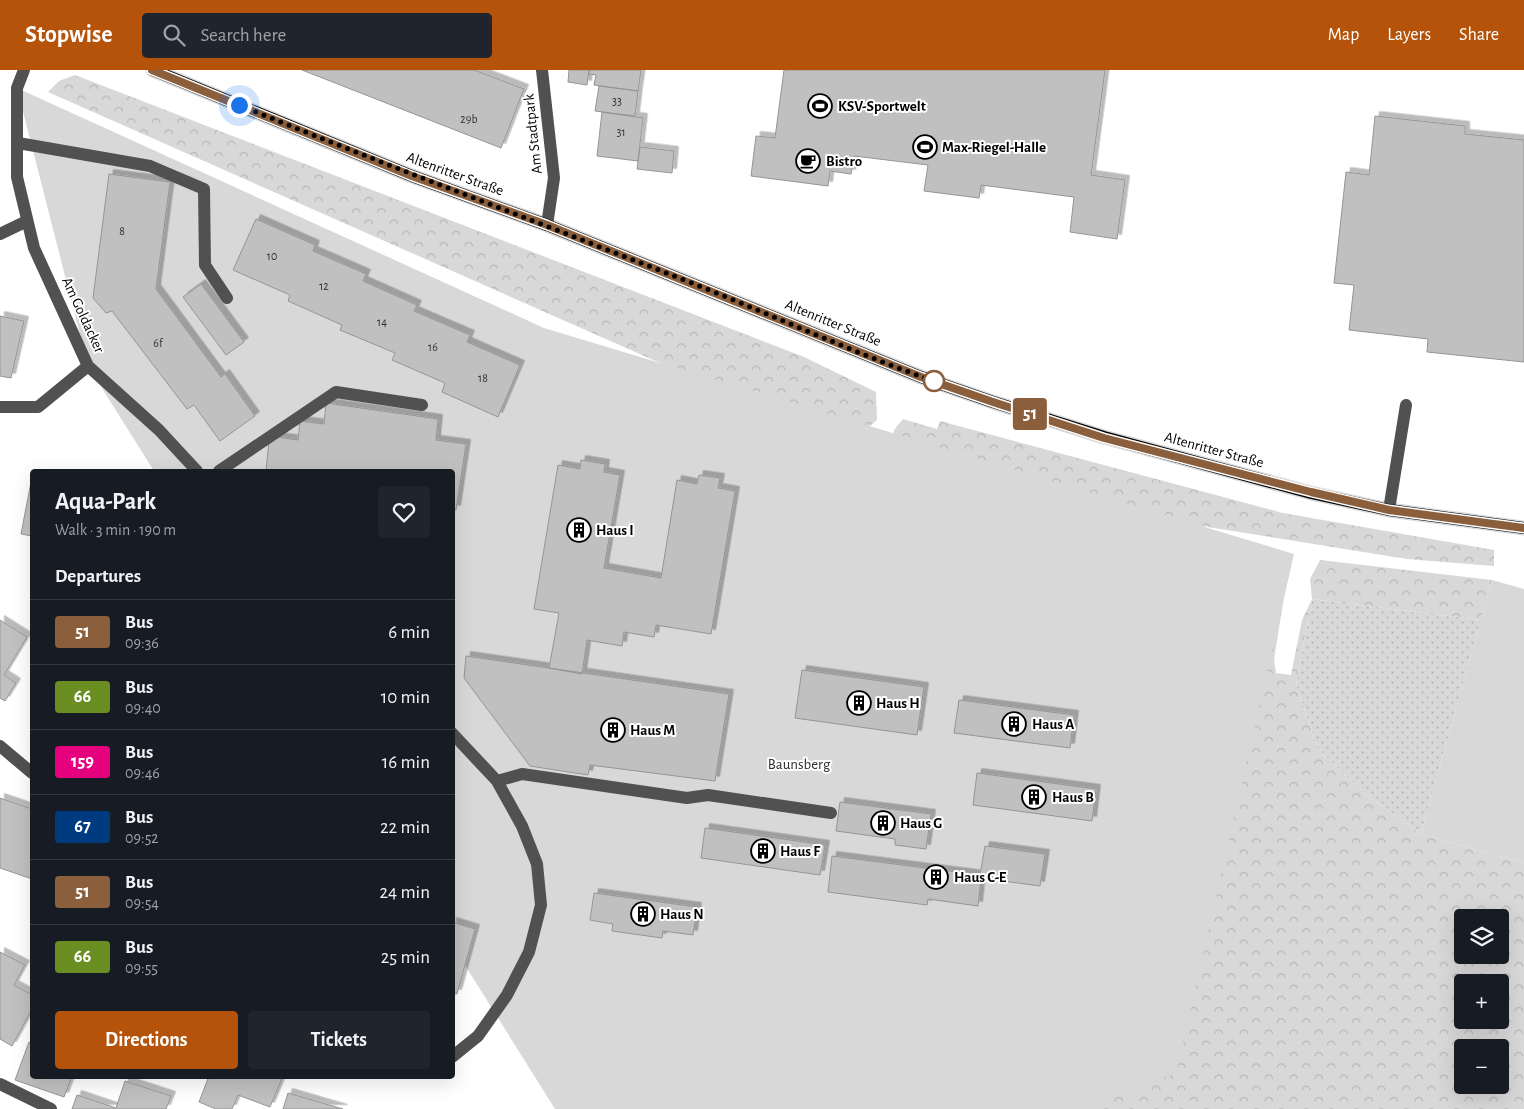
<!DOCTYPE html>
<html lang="en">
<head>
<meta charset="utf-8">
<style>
  :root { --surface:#171b24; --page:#20242c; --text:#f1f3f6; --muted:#9ea1a6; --line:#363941; --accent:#b45309 }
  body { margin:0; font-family:"Alegreya Sans",sans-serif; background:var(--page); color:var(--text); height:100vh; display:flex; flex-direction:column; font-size:19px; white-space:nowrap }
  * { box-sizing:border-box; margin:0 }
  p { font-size:16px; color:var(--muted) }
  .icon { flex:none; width:28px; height:28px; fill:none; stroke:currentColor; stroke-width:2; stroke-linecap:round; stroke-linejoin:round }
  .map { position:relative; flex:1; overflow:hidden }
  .details { position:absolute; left:30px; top:399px; width:425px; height:610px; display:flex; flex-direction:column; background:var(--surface); border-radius:5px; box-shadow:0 5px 20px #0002 }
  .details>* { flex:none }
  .badge { padding:0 10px; border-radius:4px; font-size:18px; line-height:32px }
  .fabs { position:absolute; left:1454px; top:839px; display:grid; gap:10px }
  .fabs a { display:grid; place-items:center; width:55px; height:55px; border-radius:5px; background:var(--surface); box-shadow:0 5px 20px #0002; font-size:25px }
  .you { position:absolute; width:25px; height:25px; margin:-12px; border:4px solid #fff; border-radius:50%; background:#1a73e8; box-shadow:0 0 0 8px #1a73e833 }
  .map>.badge { position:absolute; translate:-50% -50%; box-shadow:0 0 0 2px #fff }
  h2 { padding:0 25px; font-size:19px; line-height:45px }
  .round { display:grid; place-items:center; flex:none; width:52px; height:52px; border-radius:5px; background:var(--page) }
  .overview { display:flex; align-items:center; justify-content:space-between; height:85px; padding:0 25px }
  h1 { font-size:24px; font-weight:700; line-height:38px }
  .primary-button { display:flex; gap:10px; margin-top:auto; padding:10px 25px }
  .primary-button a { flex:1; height:58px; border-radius:5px; background:var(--accent); color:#fff; font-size:20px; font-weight:700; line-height:58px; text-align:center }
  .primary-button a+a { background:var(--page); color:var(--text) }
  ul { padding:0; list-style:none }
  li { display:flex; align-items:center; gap:15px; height:65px; padding:0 25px; border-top:1px solid var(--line) }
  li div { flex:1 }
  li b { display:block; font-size:19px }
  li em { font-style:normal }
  li .badge { min-width:55px; font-weight:700; text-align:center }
  header { display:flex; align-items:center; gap:30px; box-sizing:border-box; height:70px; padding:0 25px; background:var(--accent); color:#fff }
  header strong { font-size:24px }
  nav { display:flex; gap:28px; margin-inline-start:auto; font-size:18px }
  .search { width:350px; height:45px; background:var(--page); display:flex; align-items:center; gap:12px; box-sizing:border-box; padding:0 18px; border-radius:5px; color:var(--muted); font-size:19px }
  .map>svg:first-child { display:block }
  .grass { fill:url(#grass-dots) }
  .forest { fill:url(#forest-crowns); fill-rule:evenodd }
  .green { fill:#d8d8d8 }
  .building { fill:#c0c0c0; stroke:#959595; filter:url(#shadow) }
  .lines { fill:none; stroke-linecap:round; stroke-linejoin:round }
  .major-casing { stroke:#dbdbdb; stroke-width:15 }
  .minor { stroke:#515151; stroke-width:12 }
  .major { stroke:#000; stroke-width:12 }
  .line-casing { stroke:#fff; stroke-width:11 }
  .line { stroke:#8b5e3c; stroke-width:8 }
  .walk { stroke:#000; stroke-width:5; stroke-dasharray:0 9 }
  .stop-dot { fill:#fff; stroke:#8b5e3c; stroke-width:2.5 }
  .labels { text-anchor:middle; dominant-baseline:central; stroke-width:4; stroke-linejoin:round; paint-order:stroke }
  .number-label { font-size:12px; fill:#303030 }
  .poi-label { font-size:15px; font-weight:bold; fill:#000; stroke:#fff; text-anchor:start }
  .street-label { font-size:15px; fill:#000; stroke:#fff }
  .park-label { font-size:15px; fill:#2f2f2f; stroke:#fff }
</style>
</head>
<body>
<header>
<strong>Stopwise</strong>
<div class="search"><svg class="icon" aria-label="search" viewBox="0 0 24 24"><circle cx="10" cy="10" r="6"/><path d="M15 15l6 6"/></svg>Search here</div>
<nav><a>Map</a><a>Layers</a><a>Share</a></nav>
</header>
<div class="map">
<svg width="1524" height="1039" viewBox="0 0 1524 1039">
  <defs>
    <pattern id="grass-dots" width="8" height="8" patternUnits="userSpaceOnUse" patternTransform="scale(1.25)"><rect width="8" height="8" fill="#d8d8d8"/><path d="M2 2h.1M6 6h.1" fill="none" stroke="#b8b8b8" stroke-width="1.8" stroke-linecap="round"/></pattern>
    <pattern id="forest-crowns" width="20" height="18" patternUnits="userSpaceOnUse" patternTransform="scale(1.25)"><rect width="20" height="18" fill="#d8d8d8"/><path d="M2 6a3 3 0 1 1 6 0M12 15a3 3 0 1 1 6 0" fill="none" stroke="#b8b8b8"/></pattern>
    <filter id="shadow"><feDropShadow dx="4.5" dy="-4.5" stdDeviation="0" flood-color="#0004"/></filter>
  </defs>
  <rect width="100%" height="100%" fill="#fff"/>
  <!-- grass -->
  <path class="grass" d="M 1312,529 L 1481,550 L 1421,764 L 1364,723 L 1318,679 L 1296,615 Z"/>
  <!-- forest -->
  <path class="forest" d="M 75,5 L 804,287 L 876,322 L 877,350 L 862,363 L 694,308 L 48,22 L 59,11 Z
    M 903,349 L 937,359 L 940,351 L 1283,443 L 1494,480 L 1494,496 L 1407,489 L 1195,455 L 893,374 L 894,360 Z
    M 1320,490 L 1492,510 L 1481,550 L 1312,529 L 1296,615 L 1318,679 L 1364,723 L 1421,764 L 1524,793 L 1524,1039 L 890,1039 L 1285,521 L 1274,589 L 1276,603 L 1291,605 L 1302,550 L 1312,529 L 1310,509 ZM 1462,848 L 1500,848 L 1500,885 L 1462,885 ZM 1462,912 L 1500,912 L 1500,950 L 1462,950 ZM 1462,978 L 1500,978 L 1500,1015 L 1462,1015 Z"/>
  <!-- green -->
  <path class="green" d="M 17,18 L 544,258 L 1294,484 L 1176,1003 L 1086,1039 L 555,1039 L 453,876 L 452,401 L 154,401 L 88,296 Z
    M 1492,510 L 1524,519 L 1524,793 L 1421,764 Z"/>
  <!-- building -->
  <path class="building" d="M 302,0 L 474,0 L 524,19 L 501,78 Z
    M 569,0 L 589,0 L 587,15 L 568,12 Z
    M 589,0 L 641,0 L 638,21 L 594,15 L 596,5 L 589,4 Z
    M 784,0 L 1105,0 L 1091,105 L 1125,110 L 1117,169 L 1070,162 L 1074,127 L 981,115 L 979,128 L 924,121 L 928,95 L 854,86 L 851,104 L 830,101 L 828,116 L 751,106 L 756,66 L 775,68 Z
    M 599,16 L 638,21 L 635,46 L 595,41 Z
    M 602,42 L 643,48 L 638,91 L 597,86 Z
    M 1375,46 L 1465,56 L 1465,64 L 1524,70 L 1524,292 L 1427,282 L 1428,269 L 1349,260 L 1354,215 L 1334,213 L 1346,102 L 1369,105 Z
    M 640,77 L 674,81 L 672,103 L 637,99 Z
    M 109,104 L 170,112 L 156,219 L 221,307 L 225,304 L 255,346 L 220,371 L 194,335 L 187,339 L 112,241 L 106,243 L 93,228 Z
    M 256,149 L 315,175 L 313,181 L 366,204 L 363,211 L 417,235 L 414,241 L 470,265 L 467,272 L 520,295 L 498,347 L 442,322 L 445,313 L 392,290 L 395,283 L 340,260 L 342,255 L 288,231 L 290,225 L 233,200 Z
    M 201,214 L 244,272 L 226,285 L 183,227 Z
    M 0,246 L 24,251 L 11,308 L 0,306 Z
    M 326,333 L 438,349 L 436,370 L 466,374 L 456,440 L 452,439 L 452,401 L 266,401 L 269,371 L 276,367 L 298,370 L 300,351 L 324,354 Z
    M 581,390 L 605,394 L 604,402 L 620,405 L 604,498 L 661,508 L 677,410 L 697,414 L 699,405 L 720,408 L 718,418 L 735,421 L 711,564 L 656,555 L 654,567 L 624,562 L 622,576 L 587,570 L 582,604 L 549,598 L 559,543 L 534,539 L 558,395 L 580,399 Z
    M 32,407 L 32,466 L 21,464 Z
    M 0,550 L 27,567 L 4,605 L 16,613 L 5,631 L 0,628 Z
    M 466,586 L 729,624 L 715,711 L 590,695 L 588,705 L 530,696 L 464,608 Z
    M 802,600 L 924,617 L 917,665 L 795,648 Z
    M 959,630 L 1074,645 L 1070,678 L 954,663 Z
    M 977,703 L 1096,719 L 1092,751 L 973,735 Z
    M 0,728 L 32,739 L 32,809 L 0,798 Z
    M 840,732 L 931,744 L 926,779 L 895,775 L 895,769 L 836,761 Z
    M 705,758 L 825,775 L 820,805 L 701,788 Z
    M 985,776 L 1045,784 L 1040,816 L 981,808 L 978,836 L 928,829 L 927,835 L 828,822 L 832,786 L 980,805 Z
    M 594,823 L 697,837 L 693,865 L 663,861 L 662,868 L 612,861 L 613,854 L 590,850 Z
    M 452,852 L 475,859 L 457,924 L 452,923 Z
    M 0,882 L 25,895 L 14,915 L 32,925 L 32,939 L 12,976 L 0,969 Z
    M 29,972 L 32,973 L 32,1006 L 72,1006 L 64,1027 L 15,1010 Z
    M 209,1006 L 283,1006 L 270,1037 L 238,1025 L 232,1039 L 216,1039 L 199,1032 Z
    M 125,1011 L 171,1026 L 166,1039 L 72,1039 L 77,1025 L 116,1038 Z
    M 288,1023 L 343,1039 L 283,1039 Z"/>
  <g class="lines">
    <!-- major casing -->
    <g class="major-casing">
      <path id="major" d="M 153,0 L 412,106 L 547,155 L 921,307 L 993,332 L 1104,367 L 1311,423 L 1389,440 L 1524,458"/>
    </g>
    <!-- minor -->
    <path class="minor" d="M 24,0 L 17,18 L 17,107 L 34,178 L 88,296 L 159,360 L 197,401
      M 542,0 L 554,108 L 547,155
      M 18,73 L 150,96 L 204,119 L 205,195 L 227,228
      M 0,164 L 27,151
      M 0,337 L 38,337 L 88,296
      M 219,401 L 336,322 L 422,335
      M 1389,440 L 1406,335
      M 452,663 L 497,711 L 522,756 L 537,794 L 541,835 L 529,882 L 507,925 L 478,966 L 452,987
      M 0,676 L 32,703
      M 497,711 L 522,704 L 687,728 L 708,725 L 831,743
      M 0,1014 L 51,1039"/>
    <!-- major -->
    <use href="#major" class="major"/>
  </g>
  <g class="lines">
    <!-- line casing -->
    <g class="line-casing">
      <path id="line" d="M 152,0 L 412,106 L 547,155 L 921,307 L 993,332 L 1104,368 L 1311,422 L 1389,440 L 1524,458"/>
    </g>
    <!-- line -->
    <use href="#line" class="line"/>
    <!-- walk -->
    <path class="walk" d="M 239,35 C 385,95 533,150 679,208 C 766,242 851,282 939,313 L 934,311"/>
  </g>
  <!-- icons -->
  <defs>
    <g id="stadium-ring" transform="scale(1.25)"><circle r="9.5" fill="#fff" stroke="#000" stroke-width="1.5"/><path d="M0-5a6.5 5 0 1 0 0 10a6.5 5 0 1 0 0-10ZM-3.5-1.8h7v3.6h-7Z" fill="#000"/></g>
    <g id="cafe-ring" transform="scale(1.25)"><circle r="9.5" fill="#fff" stroke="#000" stroke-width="1.5"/><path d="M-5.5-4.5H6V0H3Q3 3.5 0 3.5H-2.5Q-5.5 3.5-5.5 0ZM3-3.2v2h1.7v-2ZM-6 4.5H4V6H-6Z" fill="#000"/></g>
    <g id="building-ring" transform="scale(1.25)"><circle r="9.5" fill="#fff" stroke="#000" stroke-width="1.5"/><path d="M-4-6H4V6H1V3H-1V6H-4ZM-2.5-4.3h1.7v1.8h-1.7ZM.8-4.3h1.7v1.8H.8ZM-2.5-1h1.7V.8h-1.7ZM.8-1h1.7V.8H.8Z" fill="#000"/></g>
  </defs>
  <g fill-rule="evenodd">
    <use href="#stadium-ring" x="820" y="36"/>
    <use href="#stadium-ring" x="925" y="77"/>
    <use href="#cafe-ring" x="808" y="91"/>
    <use href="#building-ring" x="579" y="460"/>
    <use href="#building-ring" x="859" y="633"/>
    <use href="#building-ring" x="1014" y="654"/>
    <use href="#building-ring" x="613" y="660"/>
    <use href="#building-ring" x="1034" y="727"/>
    <use href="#building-ring" x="883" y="753"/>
    <use href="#building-ring" x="763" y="781"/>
    <use href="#building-ring" x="936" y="807"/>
    <use href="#building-ring" x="643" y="844"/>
  </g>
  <!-- markers -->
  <circle class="stop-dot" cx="934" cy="311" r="10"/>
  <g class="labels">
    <!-- number labels -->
    <g class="number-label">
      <text x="617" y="31">33</text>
      <text x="469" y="49">29b</text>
      <text x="621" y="62">31</text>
      <text x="122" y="161">8</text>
      <text x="272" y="186">10</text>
      <text x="324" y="216">12</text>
      <text x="382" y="252">14</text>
      <text x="158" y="273">6f</text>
      <text x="433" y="277">16</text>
      <text x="483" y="308">18</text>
    </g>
    <!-- poi labels -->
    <g class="poi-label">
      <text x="838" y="36">KSV-Sportwelt</text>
      <text x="942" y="77">Max-Riegel-Halle</text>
      <text x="826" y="91">Bistro</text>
      <text x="596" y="460">Haus I</text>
      <text x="876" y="633">Haus H</text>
      <text x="1032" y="654">Haus A</text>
      <text x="630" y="660">Haus M</text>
      <text x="1052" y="727">Haus B</text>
      <text x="900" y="753">Haus G</text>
      <text x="780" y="781">Haus F</text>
      <text x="954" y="807">Haus C-E</text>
      <text x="660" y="844">Haus N</text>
    </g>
    <!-- street labels -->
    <g class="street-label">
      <text transform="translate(533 64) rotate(-96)">Am Stadtpark</text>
      <text transform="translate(455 104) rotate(20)">Altenritter Straße</text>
      <text transform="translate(83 245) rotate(65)">Am Goldacker</text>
      <text transform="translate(833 253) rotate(22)">Altenritter Straße</text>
      <text transform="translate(1214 380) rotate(15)">Altenritter Straße</text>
    </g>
    <!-- park labels -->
    <g class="park-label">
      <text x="799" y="694">Baunsberg</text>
    </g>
  </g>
</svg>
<div class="fabs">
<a><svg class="icon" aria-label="layers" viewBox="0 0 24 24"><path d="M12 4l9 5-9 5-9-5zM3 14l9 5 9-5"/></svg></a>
<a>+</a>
<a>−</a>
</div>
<div class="you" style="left:239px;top:35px"></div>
<b class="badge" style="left:1030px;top:344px;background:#8b5e3c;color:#fff">51</b>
<section class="details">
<div class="overview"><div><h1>Aqua-Park</h1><p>Walk · 3 min · 190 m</p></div><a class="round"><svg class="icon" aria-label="heart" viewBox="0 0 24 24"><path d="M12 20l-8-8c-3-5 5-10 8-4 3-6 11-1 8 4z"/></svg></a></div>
<h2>Departures</h2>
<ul>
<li><span class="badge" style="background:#8b5e3c;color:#fff">51</span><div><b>Bus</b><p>09:36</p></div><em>6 min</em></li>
<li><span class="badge" style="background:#6b8e23;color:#fff">66</span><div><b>Bus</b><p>09:40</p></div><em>10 min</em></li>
<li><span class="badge" style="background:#e6007e;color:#fff">159</span><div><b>Bus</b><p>09:46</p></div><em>16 min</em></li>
<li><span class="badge" style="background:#003b80;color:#fff">67</span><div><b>Bus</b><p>09:52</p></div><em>22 min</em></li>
<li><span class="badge" style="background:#8b5e3c;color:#fff">51</span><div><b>Bus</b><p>09:54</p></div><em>24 min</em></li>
<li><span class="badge" style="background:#6b8e23;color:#fff">66</span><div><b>Bus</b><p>09:55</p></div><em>25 min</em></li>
</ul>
<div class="primary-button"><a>Directions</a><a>Tickets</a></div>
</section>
</div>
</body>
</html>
